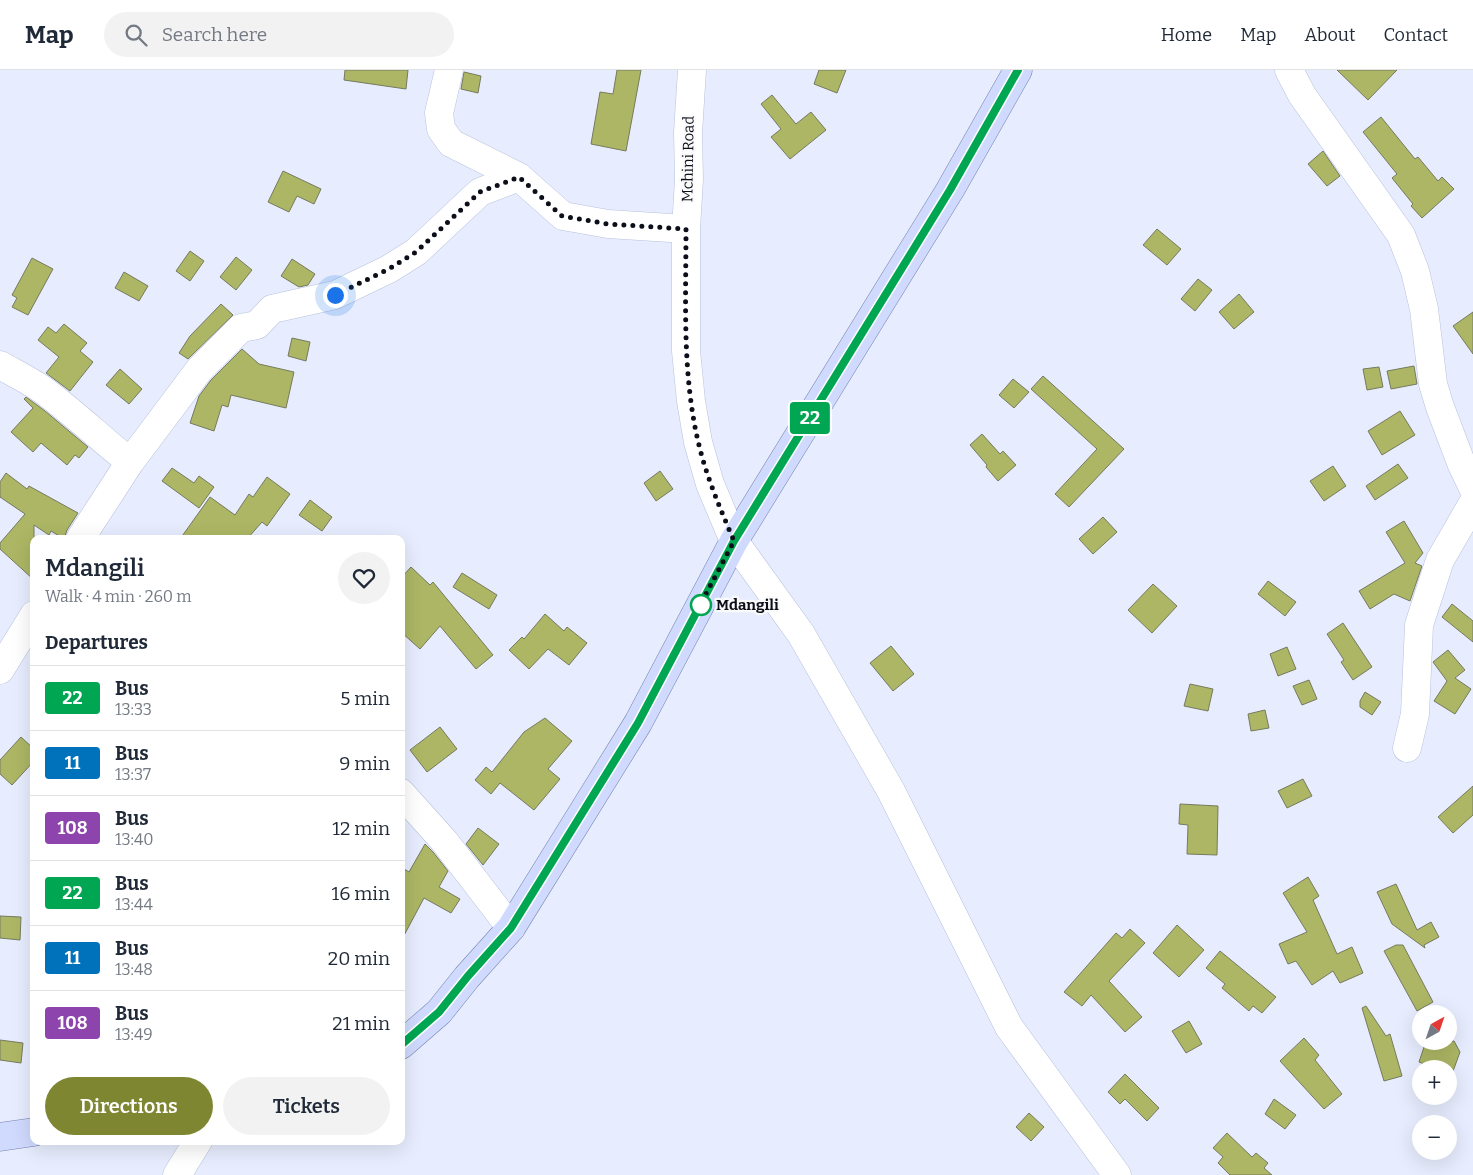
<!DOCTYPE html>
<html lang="en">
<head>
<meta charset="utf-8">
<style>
  :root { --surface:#fff; --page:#f2f2f3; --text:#1f2937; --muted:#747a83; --line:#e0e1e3; --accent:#7e8632 }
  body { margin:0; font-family:Bitter,serif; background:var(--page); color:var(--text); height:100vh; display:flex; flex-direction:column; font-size:19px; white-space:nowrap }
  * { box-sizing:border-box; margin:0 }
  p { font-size:16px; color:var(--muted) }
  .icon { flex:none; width:28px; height:28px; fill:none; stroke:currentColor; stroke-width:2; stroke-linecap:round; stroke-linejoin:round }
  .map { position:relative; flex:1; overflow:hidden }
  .drawer { position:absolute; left:30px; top:465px; width:375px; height:610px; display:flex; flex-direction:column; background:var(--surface); border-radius:10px; box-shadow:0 5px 20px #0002 }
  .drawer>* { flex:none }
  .badge { padding:0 10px; border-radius:4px; font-size:18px; line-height:32px }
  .needle { width:32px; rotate:40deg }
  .controls { position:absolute; left:1412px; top:935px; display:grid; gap:10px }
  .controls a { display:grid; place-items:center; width:45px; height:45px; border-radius:50%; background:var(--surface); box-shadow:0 5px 20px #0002; font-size:25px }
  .you { position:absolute; width:25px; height:25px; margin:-12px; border:4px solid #fff; border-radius:50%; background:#1a73e8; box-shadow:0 0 0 8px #1a73e833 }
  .map>.badge { position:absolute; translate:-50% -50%; box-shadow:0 0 0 2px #fff }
  h2 { padding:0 15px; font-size:19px; line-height:45px }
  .round { display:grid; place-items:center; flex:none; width:52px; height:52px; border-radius:26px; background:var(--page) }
  .overview { display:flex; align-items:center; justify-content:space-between; height:85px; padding:0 15px }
  h1 { font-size:24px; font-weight:600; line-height:38px }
  .cta { display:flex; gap:10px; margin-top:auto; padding:10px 15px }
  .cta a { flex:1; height:58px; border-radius:30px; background:var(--accent); color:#fff; font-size:20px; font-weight:600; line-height:58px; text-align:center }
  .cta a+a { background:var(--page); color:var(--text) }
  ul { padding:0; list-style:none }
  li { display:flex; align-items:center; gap:15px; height:65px; padding:0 15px; border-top:1px solid var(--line) }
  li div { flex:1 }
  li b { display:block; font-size:19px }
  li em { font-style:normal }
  li .badge { min-width:55px; font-weight:700; text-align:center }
  header { display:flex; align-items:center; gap:30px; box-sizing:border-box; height:70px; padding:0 25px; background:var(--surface); border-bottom:1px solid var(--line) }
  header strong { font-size:24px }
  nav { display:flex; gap:28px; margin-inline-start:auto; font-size:18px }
  .search { width:350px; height:45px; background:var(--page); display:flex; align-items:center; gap:12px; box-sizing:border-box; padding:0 18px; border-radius:28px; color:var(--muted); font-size:19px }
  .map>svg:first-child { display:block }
  .building { fill:#acb664; stroke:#767a5e }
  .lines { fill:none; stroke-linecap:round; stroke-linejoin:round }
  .minor-casing { stroke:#b8c1dd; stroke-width:29 }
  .major-casing { stroke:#7683ae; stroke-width:29 }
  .minor { stroke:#fff; stroke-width:28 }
  .major { stroke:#cfdafe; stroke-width:28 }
  .line-casing { stroke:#fff; stroke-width:11 }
  .line { stroke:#00a651; stroke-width:8 }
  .walk { stroke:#0c0f19; stroke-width:5; stroke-dasharray:0 9 }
  .stop-dot { fill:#fff; stroke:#00a651; stroke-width:2.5 }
  .labels { text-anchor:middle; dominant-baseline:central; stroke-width:4.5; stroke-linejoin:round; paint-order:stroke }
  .street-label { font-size:15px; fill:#0c0f19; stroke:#fafafa }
  .stop-label { font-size:15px; font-weight:bold; fill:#0c0f19; stroke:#fafafa; text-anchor:start }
</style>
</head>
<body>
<header>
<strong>Map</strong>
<div class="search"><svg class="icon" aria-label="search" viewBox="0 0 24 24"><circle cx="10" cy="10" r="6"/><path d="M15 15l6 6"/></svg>Search here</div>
<nav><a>Home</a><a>Map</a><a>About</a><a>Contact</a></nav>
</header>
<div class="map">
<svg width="1473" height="1105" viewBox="0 0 1473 1105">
  <rect width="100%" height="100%" fill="#e7edfe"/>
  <!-- building -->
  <path class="building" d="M 345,0 L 408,0 L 406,19 L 344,10 Z
    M 617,0 L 641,0 L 626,81 L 591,74 L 600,22 L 613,24 Z
    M 819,0 L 846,0 L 837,23 L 814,14 Z
    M 1337,0 L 1397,0 L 1368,30 Z
    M 464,2 L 481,6 L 478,23 L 461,19 Z
    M 772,25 L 796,54 L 811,42 L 826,60 L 790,89 L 771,67 L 781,59 L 761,34 Z
    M 1381,47 L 1415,89 L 1418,87 L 1438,111 L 1442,107 L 1454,119 L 1422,148 L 1411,136 L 1413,134 L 1392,108 L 1397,104 L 1363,62 Z
    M 1323,81 L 1340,106 L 1327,116 L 1308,94 Z
    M 283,101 L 321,119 L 314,134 L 297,126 L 289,142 L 268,132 Z
    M 1157,159 L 1181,179 L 1167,195 L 1143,175 Z
    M 190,181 L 204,191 L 190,211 L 176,201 Z
    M 236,187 L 252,200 L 236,220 L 220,207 Z
    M 32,188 L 53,199 L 28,245 L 12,237 L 17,228 L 12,225 Z
    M 292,189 L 315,204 L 308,215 L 299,217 L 281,206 Z
    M 124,202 L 148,216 L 139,231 L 115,218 Z
    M 1198,209 L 1212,220 L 1195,241 L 1181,229 Z
    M 1239,224 L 1254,242 L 1234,259 L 1219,242 Z
    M 221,234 L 233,245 L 188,289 L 179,283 L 190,266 Z
    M 1473,242 L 1473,284 L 1453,256 Z
    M 64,254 L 87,273 L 80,281 L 93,292 L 70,321 L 46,303 L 59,287 L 38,270 L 48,257 L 56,263 Z
    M 292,268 L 310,272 L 306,291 L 288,286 Z
    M 242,279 L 259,294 L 294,302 L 286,338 L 231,325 L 228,337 L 222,335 L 214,361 L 190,353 L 199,326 L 211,310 Z
    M 1414,296 L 1417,314 L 1391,319 L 1387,301 Z
    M 1379,297 L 1383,317 L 1367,320 L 1363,299 Z
    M 120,299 L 142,319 L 129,334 L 106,315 Z
    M 1043,306 L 1124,379 L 1069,437 L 1055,424 L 1097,379 L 1031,319 Z
    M 1013,309 L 1029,322 L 1014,338 L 999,325 Z
    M 26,327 L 45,341 L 88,377 L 79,388 L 75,385 L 67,395 L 41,373 L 33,382 L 11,362 L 33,338 L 24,329 Z
    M 1400,341 L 1415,365 L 1382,385 L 1368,361 Z
    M 982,364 L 1000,384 L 1003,381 L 1016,395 L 998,411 L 986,397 L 987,395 L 970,375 Z
    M 1398,394 L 1408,408 L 1375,430 L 1366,416 Z
    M 1333,396 L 1346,416 L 1324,431 L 1310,411 Z
    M 172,398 L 194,413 L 199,406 L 214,417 L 199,438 L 162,411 Z
    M 660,401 L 673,419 L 656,431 L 644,413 Z
    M 6,403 L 27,419 L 29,416 L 78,443 L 67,460 L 64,469 L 51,461 L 49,465 L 34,455 L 34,510 L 0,479 L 0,473 L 25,444 L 0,427 L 0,412 Z
    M 267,407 L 290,424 L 267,456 L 262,452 L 247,469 L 180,469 L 210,427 L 235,445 L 249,424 L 253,427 Z
    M 310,430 L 332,447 L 322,461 L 299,445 Z
    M 1103,447 L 1117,462 L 1093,484 L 1079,469 Z
    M 1404,451 L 1423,483 L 1415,493 L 1422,496 L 1410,531 L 1394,524 L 1370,539 L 1359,521 L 1405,493 L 1386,462 Z
    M 411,497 L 430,515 L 433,512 L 493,585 L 476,599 L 440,556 L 420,579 L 401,562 L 401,508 Z
    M 462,503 L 497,525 L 489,539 L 453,517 Z
    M 1268,511 L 1296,532 L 1285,546 L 1258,524 Z
    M 1153,514 L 1177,536 L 1152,563 L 1128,540 Z
    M 1452,534 L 1473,551 L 1473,572 L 1442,547 Z
    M 545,544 L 564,561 L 567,557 L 587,573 L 569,595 L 548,579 L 529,599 L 509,580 L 522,567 L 524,569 Z
    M 1343,553 L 1372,597 L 1353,610 L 1341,592 L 1344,590 L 1327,564 Z
    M 891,576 L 914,604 L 893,621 L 870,593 Z
    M 1287,577 L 1296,599 L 1278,606 L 1270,584 Z
    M 1448,580 L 1465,600 L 1455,608 L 1471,619 L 1455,644 L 1434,631 L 1447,611 L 1433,592 Z
    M 1309,610 L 1317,629 L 1302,635 L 1293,616 Z
    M 1190,614 L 1213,619 L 1208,641 L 1184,636 Z
    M 1365,622 L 1381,632 L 1372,645 L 1360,637 L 1360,631 Z
    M 1265,640 L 1269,658 L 1251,661 L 1248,644 Z
    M 545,648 L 572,671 L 548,699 L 560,709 L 534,740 L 500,713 L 491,724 L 475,710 L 486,697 L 492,702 L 524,662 Z
    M 440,657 L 457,679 L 427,702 L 410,680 Z
    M 21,667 L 34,679 L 34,691 L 12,715 L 0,704 L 0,690 Z
    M 1303,709 L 1312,726 L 1287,738 L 1278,721 Z
    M 1473,716 L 1473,745 L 1453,763 L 1438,747 Z
    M 1180,734 L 1218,736 L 1217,785 L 1187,784 L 1188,755 L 1179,754 Z
    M 478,758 L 499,774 L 483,795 L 466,774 Z
    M 425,774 L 433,782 L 448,801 L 439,817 L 460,829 L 451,843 L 424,828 L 401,871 L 401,797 L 409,802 Z
    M 1308,807 L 1319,826 L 1313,830 L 1337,884 L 1352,877 L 1363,903 L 1340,913 L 1333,901 L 1312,915 L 1296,891 L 1288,894 L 1279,874 L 1307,862 L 1283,823 Z
    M 1396,814 L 1417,860 L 1431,852 L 1439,867 L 1424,875 L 1425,878 L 1392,854 L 1377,822 Z
    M 0,846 L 21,847 L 20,870 L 0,868 Z
    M 1177,855 L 1204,880 L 1179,907 L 1153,883 Z
    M 1130,859 L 1145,873 L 1109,911 L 1142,947 L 1125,962 L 1091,925 L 1082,936 L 1064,922 L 1116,863 L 1122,868 Z
    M 1396,875 L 1403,875 L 1433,932 L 1417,941 L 1384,881 Z
    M 1220,881 L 1276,927 L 1262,943 L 1253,936 L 1249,941 L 1222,918 L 1225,914 L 1206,898 Z
    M 1366,936 L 1386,966 L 1390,964 L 1402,1006 L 1384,1011 L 1362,938 Z
    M 1189,951 L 1202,974 L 1186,983 L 1172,961 Z
    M 1304,968 L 1319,985 L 1315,990 L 1342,1024 L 1324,1039 L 1280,991 Z
    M 0,970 L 23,973 L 21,993 L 0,990 Z
    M 1426,971 L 1454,971 L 1460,982 L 1452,1004 L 1449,1003 L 1449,999 L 1437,999 L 1419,992 Z
    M 1125,1004 L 1159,1038 L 1147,1051 L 1125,1029 L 1120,1034 L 1108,1022 Z
    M 1274,1029 L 1296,1045 L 1285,1059 L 1265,1044 Z
    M 1029,1043 L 1044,1057 L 1031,1071 L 1016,1057 Z
    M 1227,1063 L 1252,1087 L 1256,1083 L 1268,1093 L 1264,1098 L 1272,1105 L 1230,1105 L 1218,1093 L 1223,1087 L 1213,1078 Z"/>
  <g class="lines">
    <!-- minor casing -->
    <g class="minor-casing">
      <path id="minor" d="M 449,0 L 439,43 L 441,59 L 451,73 L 519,107 L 563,146 L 608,154 L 686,159
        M 692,0 L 688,63 L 689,109 L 686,159 L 686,281 L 691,331 L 698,372 L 710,414 L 734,471 L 801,564 L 891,721 L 1009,957 L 1117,1105
        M 1289,0 L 1302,25 L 1401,165 L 1415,201 L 1424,239 L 1433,314 L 1440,337 L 1462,395 L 1473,418
        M 0,295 C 14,303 30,311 43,320 C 74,343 101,369 130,392
        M 80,469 L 130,392 L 199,300 L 241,258 L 257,255 L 272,239 L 335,225 L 389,199 L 416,182 L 480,122 L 519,107
        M 0,600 L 34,545
        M 1407,678 L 1415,644 L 1419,555 L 1440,490 L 1473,433
        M 401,723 L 445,772 L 511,858
        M 177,1105 L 198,1071"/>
    </g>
    <!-- major casing -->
    <g class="major-casing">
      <path id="major" d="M 401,975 L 439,942 L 467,907 L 511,858 L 638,653 L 734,471 L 950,120 L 1018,0
        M 0,1067 L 34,1062"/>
    </g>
    <!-- minor -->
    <use href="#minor" class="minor"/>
    <!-- major -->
    <use href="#major" class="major"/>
  </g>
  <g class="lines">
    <!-- line casing -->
    <g class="line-casing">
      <path id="line" d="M 401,975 L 439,942 L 468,906 L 511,858 L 638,653 L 734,471 L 950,120 L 1018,0"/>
    </g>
    <!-- line -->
    <use href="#line" class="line"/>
    <!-- walk -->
    <path class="walk" d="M 335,225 L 389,199 L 416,182 L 480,122 L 519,107 L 562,146 L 608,154 L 686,159 C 686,230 682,302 698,371 C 706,406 720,438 734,471 L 699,537 L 701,535"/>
  </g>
  <!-- markers -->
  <circle class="stop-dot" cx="701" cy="535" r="10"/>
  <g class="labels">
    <!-- street labels -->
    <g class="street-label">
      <text transform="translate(688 89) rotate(-89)">Mchini Road</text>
    </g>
    <!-- stop labels -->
    <g class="stop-label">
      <text x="716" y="535">Mdangili</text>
    </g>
  </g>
</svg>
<div class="controls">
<a><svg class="needle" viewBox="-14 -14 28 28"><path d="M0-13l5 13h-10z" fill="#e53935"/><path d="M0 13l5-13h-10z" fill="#747a83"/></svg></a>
<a>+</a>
<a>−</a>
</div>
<div class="you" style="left:335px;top:225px"></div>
<b class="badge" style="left:810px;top:348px;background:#00a651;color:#fff">22</b>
<section class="drawer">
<div class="overview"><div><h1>Mdangili</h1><p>Walk · 4 min · 260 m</p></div><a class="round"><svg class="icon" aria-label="heart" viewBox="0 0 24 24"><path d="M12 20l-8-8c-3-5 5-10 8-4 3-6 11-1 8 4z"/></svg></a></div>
<h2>Departures</h2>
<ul>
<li><span class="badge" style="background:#00a651;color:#fff">22</span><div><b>Bus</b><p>13:33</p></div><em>5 min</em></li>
<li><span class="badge" style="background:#0072bc;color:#fff">11</span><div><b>Bus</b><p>13:37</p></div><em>9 min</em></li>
<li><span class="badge" style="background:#8e44ad;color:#fff">108</span><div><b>Bus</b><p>13:40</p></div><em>12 min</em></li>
<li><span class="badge" style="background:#00a651;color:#fff">22</span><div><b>Bus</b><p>13:44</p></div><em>16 min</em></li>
<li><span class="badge" style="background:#0072bc;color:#fff">11</span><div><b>Bus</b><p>13:48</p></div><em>20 min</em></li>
<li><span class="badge" style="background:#8e44ad;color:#fff">108</span><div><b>Bus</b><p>13:49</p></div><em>21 min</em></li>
</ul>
<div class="cta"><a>Directions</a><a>Tickets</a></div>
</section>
</div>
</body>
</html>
